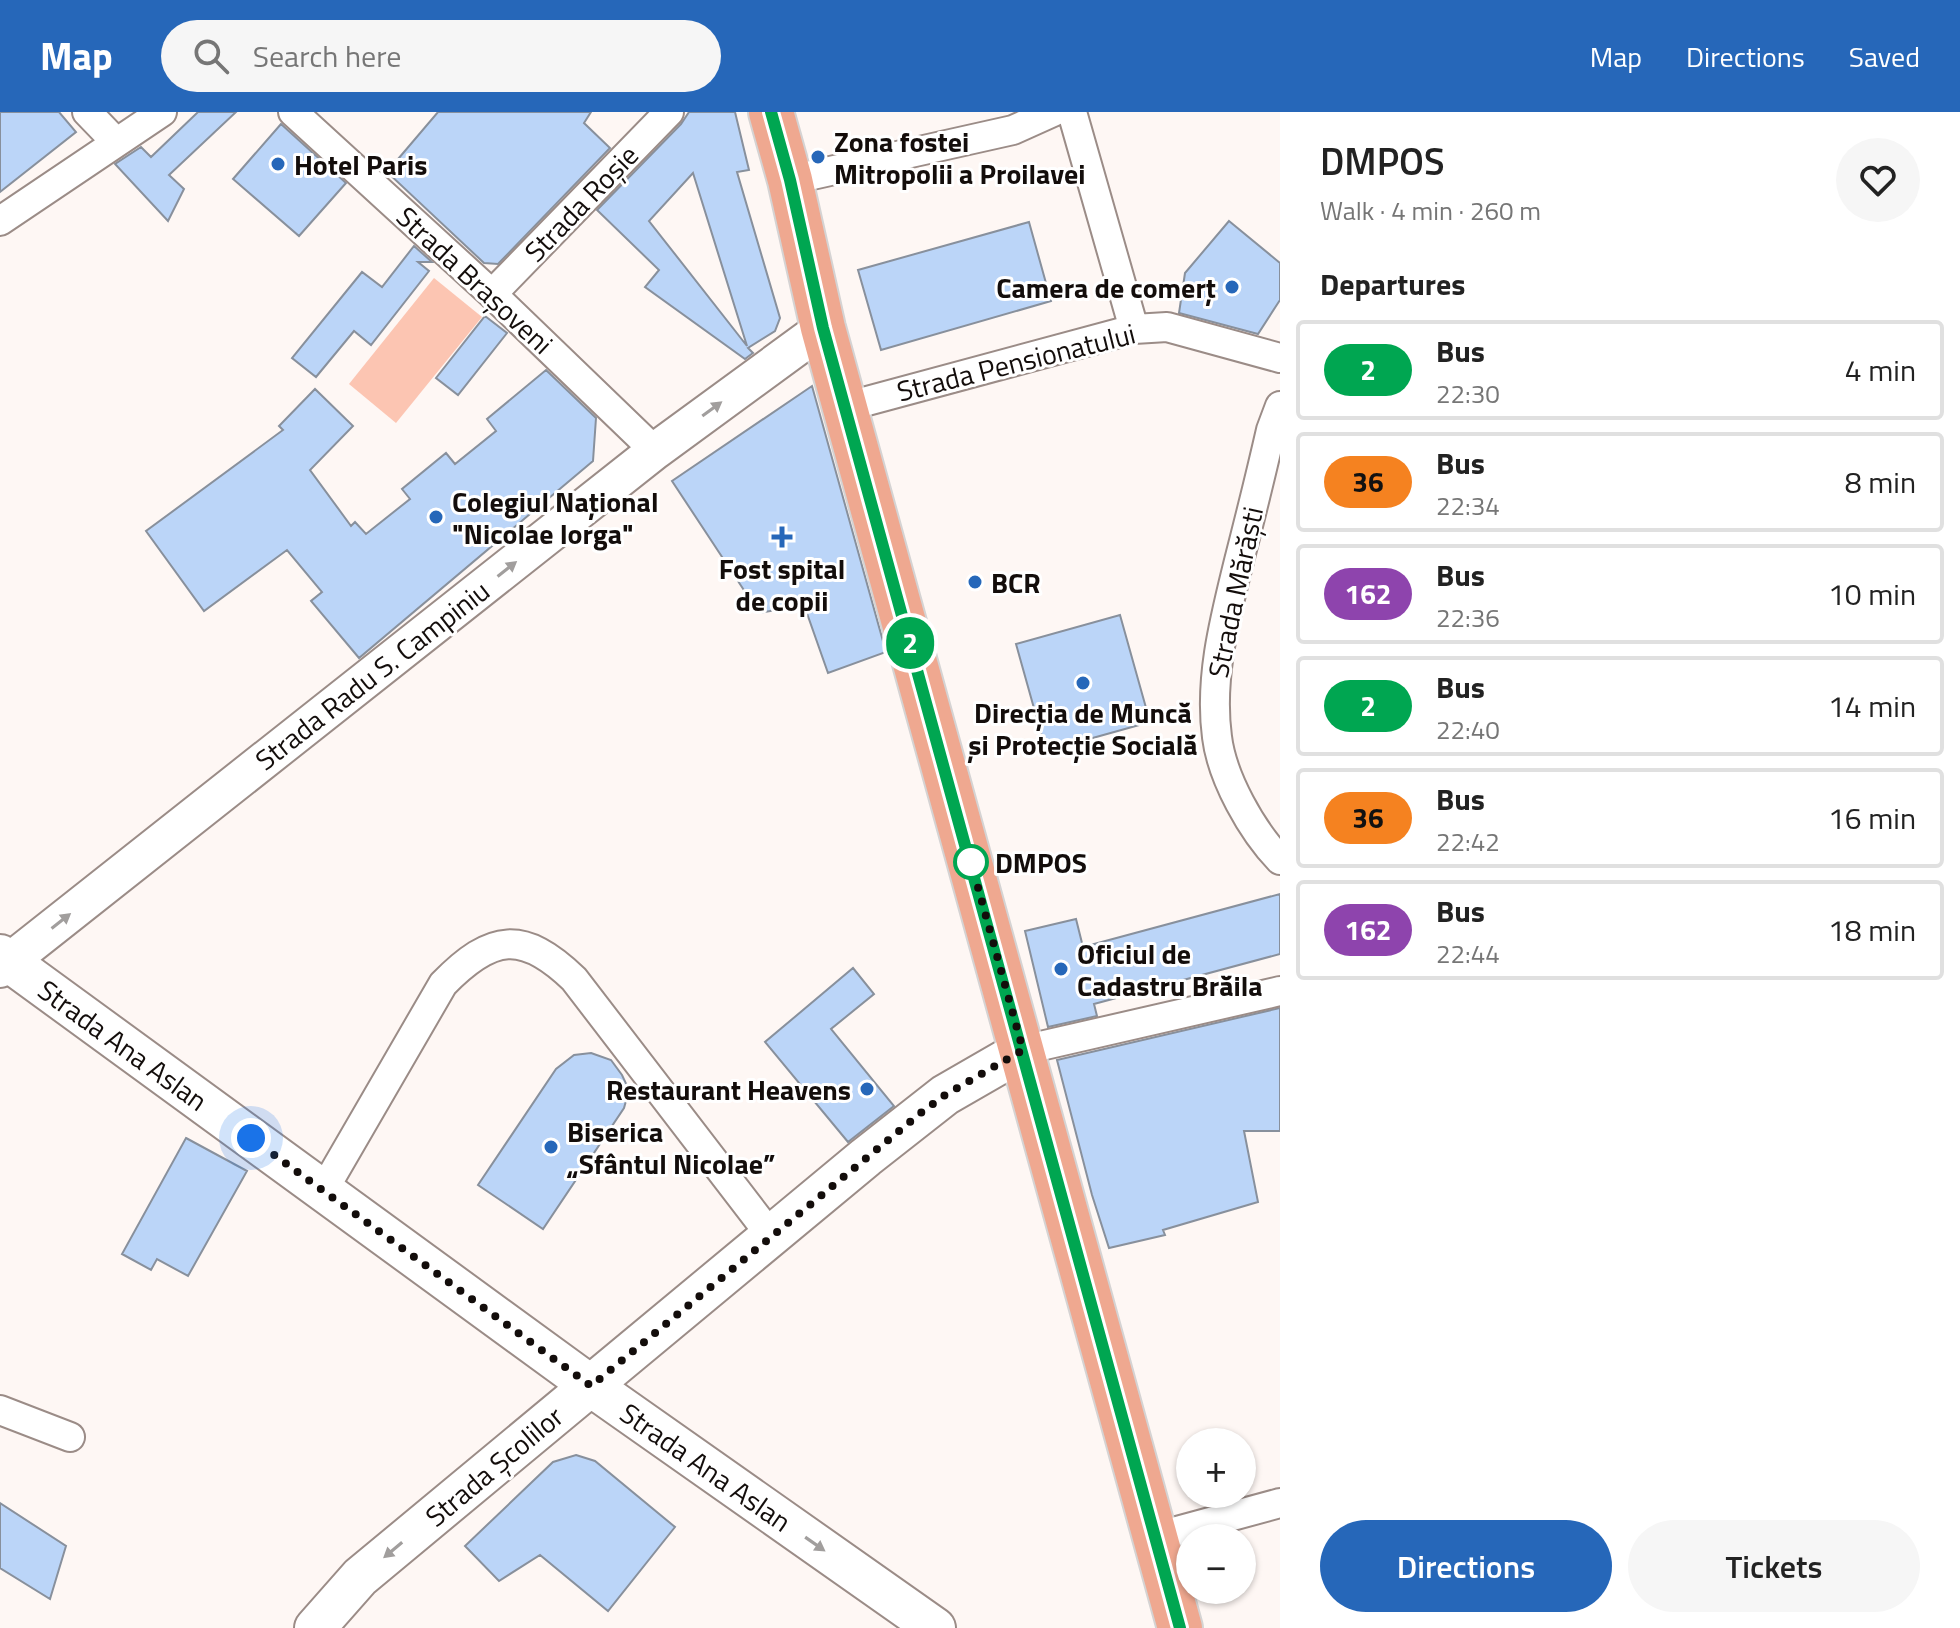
<!DOCTYPE html>
<html lang="en">
<head>
<meta charset="utf-8">
<style>
  :root { --surface:#fff; --page:#f6f6f6; --text:#222; --muted:#767676; --line:#e0e0e0; --accent:#2667b9 }
  body { margin:0; font-family:"Titillium Web",sans-serif; background:var(--page); color:var(--text); height:100vh; display:flex; flex-direction:column; font-size:30px; white-space:nowrap }
  * { box-sizing:border-box; margin:0 }
  p { font-size:26px; color:var(--muted) }
  .icon { flex:none; width:44px; height:44px; fill:none; stroke:currentColor; stroke-width:2; stroke-linecap:round; stroke-linejoin:round }
  .map { position:relative; flex:1; overflow:hidden }
  .panel { display:flex; flex-direction:column; background:var(--surface); width:680px }
  .panel>* { flex:none }
  .badge { padding:0 16px; border-radius:26px; font-size:28px; line-height:52px }
  .fabs { position:absolute; left:1176px; top:1316px; display:grid; gap:16px }
  .fabs a { display:grid; place-items:center; width:80px; height:80px; border-radius:50%; background:var(--surface); box-shadow:0 2px 6px #0004; font-size:40px }
  .you { position:absolute; width:40px; height:40px; margin:-20px; border:6px solid #fff; border-radius:50%; background:#1a73e8; box-shadow:0 0 0 12px #1a73e833 }
  .map>.badge { position:absolute; translate:-50% -50%; box-shadow:0 0 0 4px #fff }
  h2 { padding:0 40px; font-size:30px; line-height:72px }
  .round { display:grid; place-items:center; flex:none; width:84px; height:84px; border-radius:42px; background:var(--page) }
  .overview { display:flex; align-items:center; justify-content:space-between; height:136px; padding:0 40px }
  h1 { font-size:38px; font-weight:600; line-height:60px }
  .action { display:flex; gap:16px; margin-top:auto; padding:16px 40px }
  .action a { flex:1; height:92px; border-radius:48px; background:var(--accent); color:#fff; font-size:32px; font-weight:600; line-height:92px; text-align:center }
  .action a+a { background:var(--page); color:var(--text) }
  ul { padding:0; list-style:none }
  li { display:flex; align-items:center; gap:24px; height:100px; margin:0 16px 12px; padding:0 24px; border:4px solid var(--line); border-radius:8px }
  li div { flex:1 }
  li b { display:block; font-size:30px }
  li em { font-style:normal }
  li .badge { min-width:88px; font-weight:700; text-align:center }
  header { display:flex; align-items:center; gap:48px; box-sizing:border-box; height:112px; padding:0 40px; background:var(--accent); color:#fff }
  header strong { font-size:38px }
  nav { display:flex; gap:44px; margin-inline-start:auto; font-size:28px }
  .search { width:560px; height:72px; background:var(--page); display:flex; align-items:center; gap:20px; box-sizing:border-box; padding:0 28px; border-radius:44px; color:var(--muted); font-size:30px }
  main { display:flex; flex:1; min-height:0 }
  .map>svg:first-child { display:block }
  .green { fill:#fcc5b2 }
  .building { fill:#bbd5f8; stroke:#88909c; stroke-width:2; fill-rule:evenodd }
  .lines { fill:none; stroke-linecap:round; stroke-linejoin:round }
  .minor-casing { stroke:#9b8c87; stroke-width:32 }
  .tertiary-casing { stroke:#9b8c87; stroke-width:40 }
  .secondary-casing { stroke:#9b8c87; stroke-width:44 }
  .primary-casing { stroke:#d5d3d3; stroke-width:48 }
  .minor { stroke:#fff; stroke-width:28 }
  .tertiary { stroke:#fff; stroke-width:36 }
  .secondary { stroke:#fff; stroke-width:40 }
  .primary { stroke:#efa890; stroke-width:44 }
  .oneway { fill:#a19e9d }
  .line-casing { stroke:#fff; stroke-width:18 }
  .line { stroke:#00a651; stroke-width:12 }
  .walk { stroke:#130d0b; stroke-width:8; stroke-dasharray:0 14.4 }
  .poi-dot { fill:#2667b9; stroke:#fff; stroke-width:3 }
  .stop-dot { fill:#fff; stroke:#00a651; stroke-width:4 }
  .labels { text-anchor:middle; dominant-baseline:central; stroke-width:6; stroke-linejoin:round; paint-order:stroke }
  .poi-label { font-size:28px; font-weight:bold; fill:#130d0b; stroke:#fff; text-anchor:start }
  .street-label { font-size:28px; fill:#130d0b; stroke:#fff }
  .stop-label { font-size:28px; font-weight:bold; fill:#130d0b; stroke:#fff; text-anchor:start }
</style>
</head>
<body>
<header>
<strong>Map</strong>
<div class="search"><svg class="icon" aria-label="search" viewBox="0 0 24 24"><circle cx="10" cy="10" r="6"/><path d="M15 15l6 6"/></svg>Search here</div>
<nav><a>Map</a><a>Directions</a><a>Saved</a></nav>
</header>
<main>
<div class="map">
<svg width="1280" height="1516" viewBox="0 0 1280 1516">
  <rect width="100%" height="100%" fill="#fef7f4"/>
  <!-- green -->
  <path class="green" d="M 434,166 L 482,205 L 396,311 L 349,272 Z"/>
  <!-- building -->
  <path class="building" d="M 0,0 L 59,0 L 76,20 L 0,80 Z
    M 198,0 L 236,0 L 169,63 L 184,77 L 168,109 L 115,52 L 141,35 L 151,45 Z
    M 438,0 L 591,0 L 584,11 L 610,36 L 498,152 L 484,151 L 387,60 Z
    M 689,0 L 735,0 L 749,58 L 737,60 L 780,206 L 775,219 L 748,236 L 753,241 L 745,247 L 645,175 L 659,158 L 597,98 L 681,12 ZM 693,61 L 747,234 L 649,109 Z
    M 281,12 L 346,71 L 299,124 L 233,67 Z
    M 1229,109 L 1280,151 L 1280,188 L 1258,222 L 1179,201 L 1185,161 Z
    M 1029,110 L 1051,189 L 881,238 L 858,158 Z
    M 414,134 L 432,150 L 418,150 L 429,159 L 371,233 L 354,219 L 316,265 L 292,246 L 362,160 L 382,175 Z
    M 485,204 L 507,221 L 458,283 L 436,266 Z
    M 546,258 L 596,306 L 593,349 L 359,546 L 311,489 L 322,480 L 287,438 L 204,499 L 146,419 L 283,318 L 279,314 L 315,277 L 353,314 L 310,358 L 351,414 L 355,410 L 366,422 L 410,387 L 402,377 L 446,341 L 455,352 L 496,319 L 487,307 Z
    M 812,274 L 886,540 L 828,561 L 804,493 L 759,501 L 672,369 Z
    M 1120,503 L 1150,610 L 1046,639 L 1016,532 Z
    M 1280,782 L 1280,842 L 1094,892 L 1097,904 L 1048,915 L 1025,819 L 1076,807 L 1083,835 Z
    M 853,856 L 874,882 L 831,917 L 894,994 L 848,1030 L 765,930 Z
    M 1280,896 L 1280,1019 L 1244,1019 L 1258,1090 L 1163,1118 L 1165,1123 L 1109,1136 L 1092,1083 L 1057,948 Z
    M 591,941 L 611,948 L 622,963 L 629,978 L 624,996 L 543,1117 L 478,1073 L 556,957 L 574,943 Z
    M 186,1026 L 247,1059 L 188,1164 L 157,1147 L 151,1158 L 122,1142 Z
    M 576,1343 L 595,1349 L 675,1415 L 608,1499 L 540,1443 L 499,1469 L 465,1434 L 553,1350 Z
    M 0,1391 L 66,1434 L 50,1487 L 0,1456 Z"/>
  <g class="lines">
    <!-- minor casing -->
    <g class="minor-casing">
      <path id="minor" d="M 87,0 L 115,29
        M 293,0 L 492,182 L 655,339
        M 1072,0 L 1134,217
        M 790,68 L 1013,18 L 1053,0
        M 0,109 L 162,0
        M 492,182 L 669,0
        M 1280,294 L 1271,318 C 1261,362 1250,406 1239,449 C 1225,506 1209,566 1217,625 C 1222,666 1252,719 1280,748
        M 845,295 L 1134,217 L 1167,215 L 1280,246
        M 1023,938 L 1280,879
        M 323,1079 L 443,872 C 492,822 523,818 574,867 L 772,1125
        M 0,1298 L 70,1325
        M 1155,1425 L 1280,1391"/>
    </g>
    <!-- tertiary casing -->
    <g class="tertiary-casing">
      <path id="tertiary" d="M 0,857 L 655,339 L 823,216"/>
    </g>
    <!-- secondary casing -->
    <g class="secondary-casing">
      <path id="secondary" d="M 0,843 L 591,1274 L 935,1516
        M 315,1516 L 360,1465 L 866,1045 L 945,983 L 1023,938"/>
    </g>
    <!-- primary casing -->
    <g class="primary-casing">
      <path id="primary" d="M 771,0 L 790,68 L 823,216 L 1180,1516"/>
    </g>
    <!-- minor -->
    <use href="#minor" class="minor"/>
    <!-- tertiary -->
    <use href="#tertiary" class="tertiary"/>
    <!-- secondary -->
    <use href="#secondary" class="secondary"/>
    <!-- primary -->
    <use href="#primary" class="primary"/>
  </g>
  <!-- one-way arrows -->
  <defs><path id="oneway-solid" d="M-6-.8H1V-3.2L6.5 0L1 3.2V.8H-6Z" transform="scale(2)"/></defs>
  <g class="oneway">
    <use href="#oneway-solid" transform="translate(712 297) rotate(-36)"/>
    <use href="#oneway-solid" transform="translate(507 457) rotate(-38)"/>
    <use href="#oneway-solid" transform="translate(61 809) rotate(-38)"/>
    <use href="#oneway-solid" transform="translate(815 1432) rotate(35)"/>
    <use href="#oneway-solid" transform="translate(393 1438) rotate(140)"/>
  </g>
  <g class="lines">
    <!-- line casing -->
    <g class="line-casing">
      <path id="line" d="M 771,0 L 790,68 L 823,216 L 1180,1516"/>
    </g>
    <!-- line -->
    <use href="#line" class="line"/>
    <!-- walk -->
    <path class="walk" d="M 251,1026 L 591,1274 L 922,1000 L 945,983 L 1023,938 L 971,750"/>
  </g>
  <!-- markers -->
  <g class="poi-dot">
    <circle cx="818" cy="45" r="8"/>
    <circle cx="278" cy="52" r="8"/>
    <circle cx="1232" cy="175" r="8"/>
    <circle cx="436" cy="405" r="8"/>
    <path d="M778 413h8v8h8v8h-8v8h-8v-8h-8v-8h8z"/>
    <circle cx="975" cy="470" r="8"/>
    <circle cx="1083" cy="571" r="8"/>
    <circle cx="1061" cy="857" r="8"/>
    <circle cx="867" cy="977" r="8"/>
    <circle cx="551" cy="1035" r="8"/>
  </g>
  <circle class="stop-dot" cx="971" cy="750" r="16"/>
  <g class="labels">
    <!-- poi labels -->
    <g class="poi-label">
      <text x="834" y="29">Zona fostei<tspan x="834" dy="32">Mitropolii a Proilavei</tspan></text>
      <text x="294" y="52">Hotel Paris</text>
      <text x="1216" y="175" text-anchor="end">Camera de comerț</text>
      <text x="452" y="389">Colegiul Național<tspan x="452" dy="32">"Nicolae Iorga"</tspan></text>
      <text x="782" y="456" text-anchor="middle">Fost spital<tspan x="782" dy="32">de copii</tspan></text>
      <text x="991" y="470">BCR</text>
      <text x="1083" y="600" text-anchor="middle">Direcția de Muncă<tspan x="1083" dy="32">și Protecție Socială</tspan></text>
      <text x="1077" y="841">Oficiul de<tspan x="1077" dy="32">Cadastru Brăila</tspan></text>
      <text x="851" y="977" text-anchor="end">Restaurant Heavens</text>
      <text x="567" y="1019">Biserica<tspan x="567" dy="32">„Sfântul Nicolae”</tspan></text>
    </g>
    <!-- street labels -->
    <g class="street-label">
      <text transform="translate(581 91) rotate(-46)">Strada Roșie</text>
      <text transform="translate(475 168) rotate(43)">Strada Brașoveni</text>
      <text transform="translate(1016 250) rotate(-14)">Strada Pensionatului</text>
      <text transform="translate(1235 480) rotate(-78)">Strada Mărăști</text>
      <text transform="translate(372 563) rotate(-38)">Strada Radu S. Campiniu</text>
      <text transform="translate(123 933) rotate(36)">Strada Ana Aslan</text>
      <text transform="translate(494 1354) rotate(-40)">Strada Școlilor</text>
      <text transform="translate(706 1355) rotate(35)">Strada Ana Aslan</text>
    </g>
    <!-- stop labels -->
    <g class="stop-label">
      <text x="995" y="750">DMPOS</text>
    </g>
  </g>
</svg>
<div class="fabs">
<a>+</a>
<a>−</a>
</div>
<div class="you" style="left:251px;top:1026px"></div>
<b class="badge" style="left:910px;top:531px;background:#00a651;color:#fff">2</b>
</div>
<section class="panel">
<div class="overview"><div><h1>DMPOS</h1><p>Walk · 4 min · 260 m</p></div><a class="round"><svg class="icon" aria-label="heart" viewBox="0 0 24 24"><path d="M12 20l-8-8c-3-5 5-10 8-4 3-6 11-1 8 4z"/></svg></a></div>
<h2>Departures</h2>
<ul>
<li><span class="badge" style="background:#00a651;color:#fff">2</span><div><b>Bus</b><p>22:30</p></div><em>4 min</em></li>
<li><span class="badge" style="background:#f58220;color:#111">36</span><div><b>Bus</b><p>22:34</p></div><em>8 min</em></li>
<li><span class="badge" style="background:#8e44ad;color:#fff">162</span><div><b>Bus</b><p>22:36</p></div><em>10 min</em></li>
<li><span class="badge" style="background:#00a651;color:#fff">2</span><div><b>Bus</b><p>22:40</p></div><em>14 min</em></li>
<li><span class="badge" style="background:#f58220;color:#111">36</span><div><b>Bus</b><p>22:42</p></div><em>16 min</em></li>
<li><span class="badge" style="background:#8e44ad;color:#fff">162</span><div><b>Bus</b><p>22:44</p></div><em>18 min</em></li>
</ul>
<div class="action"><a>Directions</a><a>Tickets</a></div>
</section>
</main>
</body>
</html>
